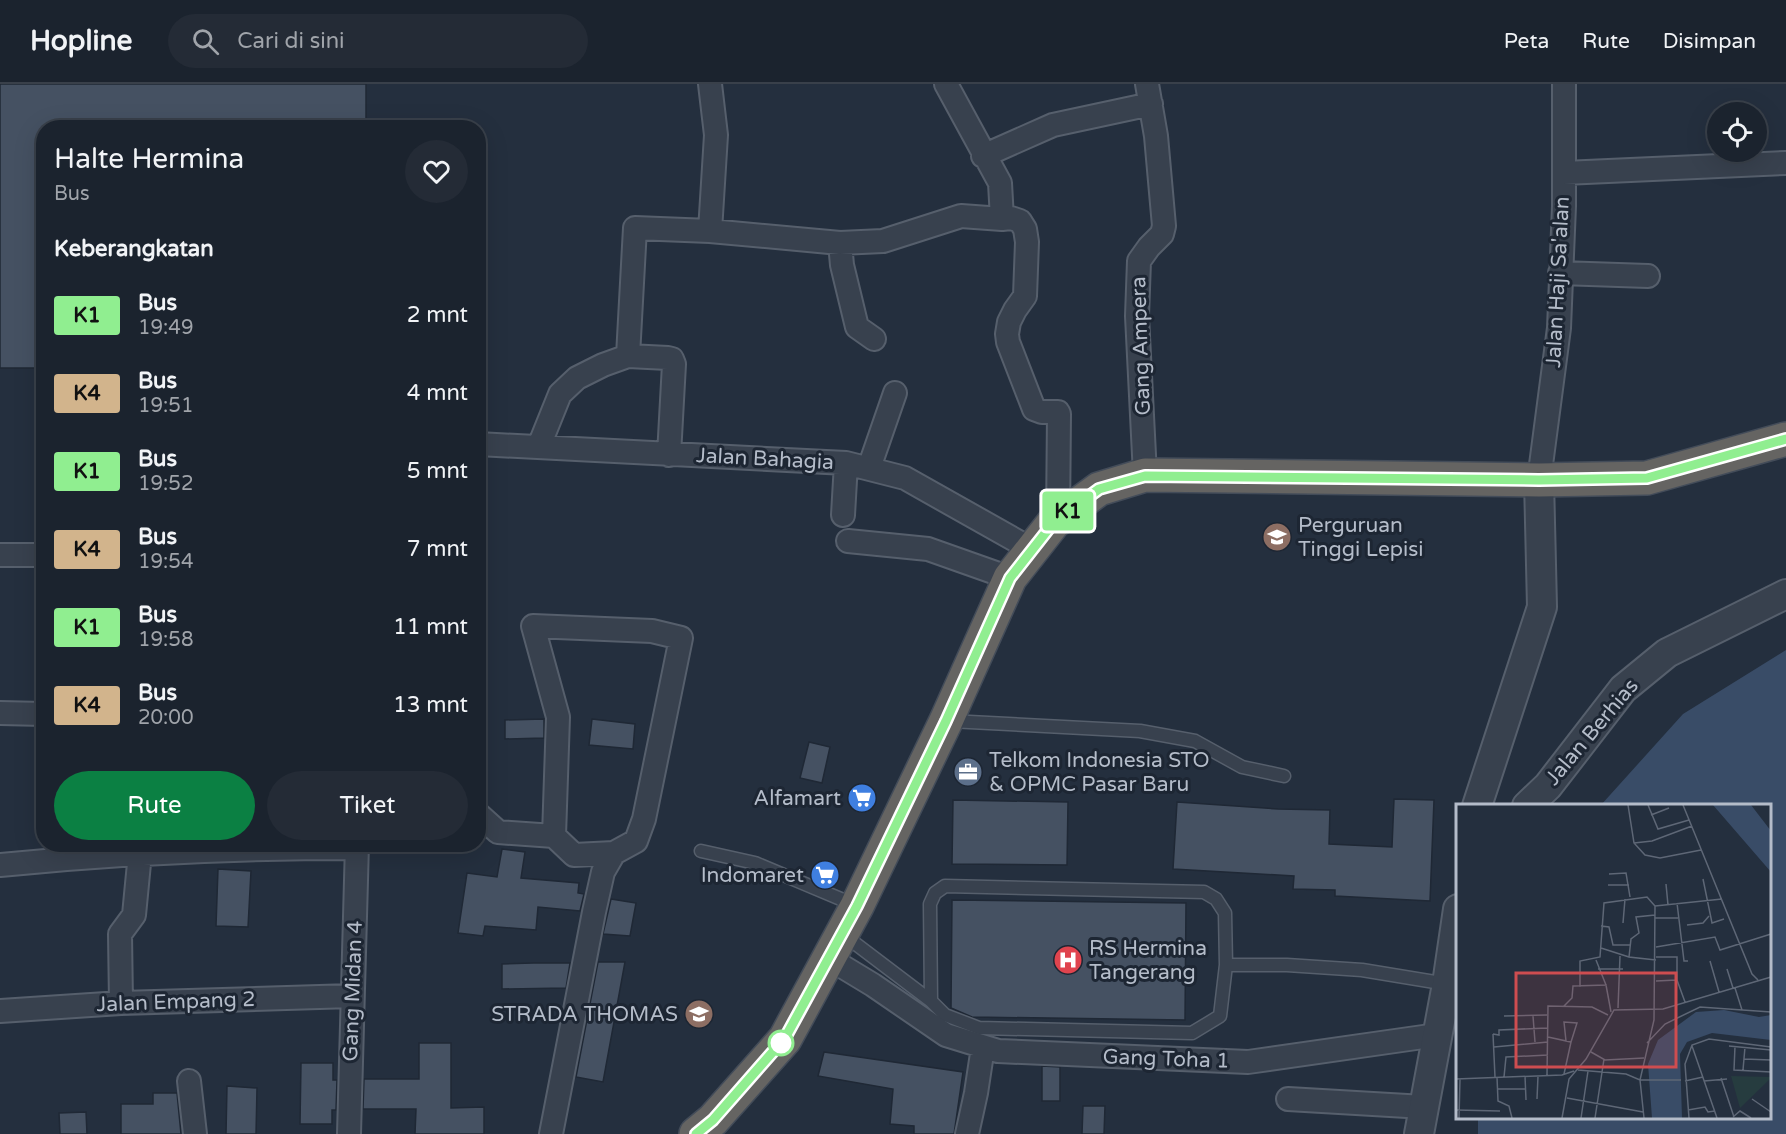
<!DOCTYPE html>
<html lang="id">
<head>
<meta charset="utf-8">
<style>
  :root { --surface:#1b232e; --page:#242b36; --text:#f1f3f6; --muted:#a0a4aa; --line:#39404a; --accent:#0b8043 }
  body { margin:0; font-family:"Varela Round",sans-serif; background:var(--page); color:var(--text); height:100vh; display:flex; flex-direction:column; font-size:22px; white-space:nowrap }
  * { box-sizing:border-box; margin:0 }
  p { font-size:20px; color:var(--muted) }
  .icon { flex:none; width:33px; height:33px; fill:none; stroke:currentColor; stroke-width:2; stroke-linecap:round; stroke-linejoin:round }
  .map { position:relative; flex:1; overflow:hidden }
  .sheet { position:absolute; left:36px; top:36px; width:450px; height:732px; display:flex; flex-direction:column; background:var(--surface); border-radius:24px; box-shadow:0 6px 24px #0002,0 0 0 2px var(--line) }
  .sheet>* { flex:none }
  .badge { padding:0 12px; border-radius:4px; font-size:21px; line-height:39px }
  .fabs { position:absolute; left:1707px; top:18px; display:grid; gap:12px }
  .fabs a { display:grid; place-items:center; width:60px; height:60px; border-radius:50%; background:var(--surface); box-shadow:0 6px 24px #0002,0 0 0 2px var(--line); font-size:30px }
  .map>.badge { position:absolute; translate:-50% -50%; box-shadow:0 0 0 3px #fff }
  h2 { padding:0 18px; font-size:22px; line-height:54px }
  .round { display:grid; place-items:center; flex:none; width:63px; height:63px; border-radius:32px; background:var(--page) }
  .headline { display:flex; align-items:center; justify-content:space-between; height:102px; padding:0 18px }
  h1 { font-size:28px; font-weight:600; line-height:45px }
  .action { display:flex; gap:12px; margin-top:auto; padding:12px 18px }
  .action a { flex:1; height:69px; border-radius:36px; background:var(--accent); color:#fff; font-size:24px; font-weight:600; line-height:69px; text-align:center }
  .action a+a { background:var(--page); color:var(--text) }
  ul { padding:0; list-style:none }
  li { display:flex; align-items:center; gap:18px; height:78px; padding:0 18px }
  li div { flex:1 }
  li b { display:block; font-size:22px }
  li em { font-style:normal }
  li .badge { min-width:66px; font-weight:700; text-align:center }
  header { display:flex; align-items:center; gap:36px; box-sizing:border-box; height:84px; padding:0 30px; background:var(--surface); border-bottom:2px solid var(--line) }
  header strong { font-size:28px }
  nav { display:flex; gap:33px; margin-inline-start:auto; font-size:21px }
  .search { width:420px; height:54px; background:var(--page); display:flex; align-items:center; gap:15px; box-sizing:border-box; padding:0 21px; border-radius:33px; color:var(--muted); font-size:22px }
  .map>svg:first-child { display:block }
  .water { fill:#394c67 }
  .building { fill:#455162; stroke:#1f2835; stroke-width:1.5 }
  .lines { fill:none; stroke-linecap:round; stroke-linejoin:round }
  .service-casing { stroke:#565f6c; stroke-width:15 }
  .minor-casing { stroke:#565f6c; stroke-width:26 }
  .tertiary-casing { stroke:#565f6c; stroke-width:32 }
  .trunk-casing { stroke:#434c59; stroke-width:36 }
  .service { stroke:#38414e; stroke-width:12 }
  .minor { stroke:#38414e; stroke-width:22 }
  .tertiary { stroke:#38414e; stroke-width:28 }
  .trunk { stroke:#656462; stroke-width:33 }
  .line-casing { stroke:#fff; stroke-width:14 }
  .line { stroke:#90ee90; stroke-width:9 }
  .stop-dot { fill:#fff; stroke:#90ee90; stroke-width:3 }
  .labels { text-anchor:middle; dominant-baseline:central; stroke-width:6; stroke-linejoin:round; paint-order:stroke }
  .street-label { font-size:21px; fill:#b4bcc9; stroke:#1d2633 }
  .poi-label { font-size:21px; fill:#b4bcc9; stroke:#1d2633; text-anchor:start }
  .inset-road { fill:none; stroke:#5e6776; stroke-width:1.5 }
  .view { fill:#ce4d50; fill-opacity:0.15; stroke:#ce4d50; stroke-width:3 }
  .inset-edge { fill:none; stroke:#b4bcc9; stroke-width:3 }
</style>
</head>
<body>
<header>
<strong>Hopline</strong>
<div class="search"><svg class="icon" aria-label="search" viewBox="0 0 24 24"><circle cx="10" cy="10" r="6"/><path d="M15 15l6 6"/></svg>Cari di sini</div>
<nav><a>Peta</a><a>Rute</a><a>Disimpan</a></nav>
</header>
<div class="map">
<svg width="1786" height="1050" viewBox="0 0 1786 1050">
  <rect width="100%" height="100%" fill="#242f3e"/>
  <!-- water -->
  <path class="water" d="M 1786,566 L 1786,1050 L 1478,1050 L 1478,1034 L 1770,1034 L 1770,722 L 1601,721 L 1683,630 Z"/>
  <!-- building -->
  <path class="building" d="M 0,0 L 366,0 L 366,44 L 44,44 L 44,284 L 0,284 Z
    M 544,635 L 544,654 L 505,655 L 505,636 Z
    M 592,635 L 635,640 L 633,665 L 589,661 Z
    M 809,658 L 830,663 L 822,699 L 800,694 Z
    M 1394,715 L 1434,716 L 1430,817 L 1335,812 L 1335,806 L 1293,805 L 1294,792 L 1173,785 L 1177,718 L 1278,725 L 1330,726 L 1329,760 L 1392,763 Z
    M 953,716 L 1068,718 L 1067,781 L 952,780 Z
    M 502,765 L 525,768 L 521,794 L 579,799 L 578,809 L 584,810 L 580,827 L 538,823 L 536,846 L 485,842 L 483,852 L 458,849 L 467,789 L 497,793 Z
    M 218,785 L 251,787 L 248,843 L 216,842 Z
    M 611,815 L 636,819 L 630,852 L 603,850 Z
    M 952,816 L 1186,819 L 1185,936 L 972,933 L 951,924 Z
    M 598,878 L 625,878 L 603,998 L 576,993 Z
    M 533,879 L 570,879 L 566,904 L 502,905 L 502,880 Z
    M 419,959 L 451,959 L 451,1024 L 484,1023 L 484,1050 L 415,1050 L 416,1025 L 363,1025 L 364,995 L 419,995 Z
    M 824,968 L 963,988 L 954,1050 L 914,1050 L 914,1042 L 890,1040 L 893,1005 L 818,992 Z
    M 301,979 L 333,979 L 333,996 L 337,996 L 336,1026 L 332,1026 L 332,1040 L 300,1040 Z
    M 1042,982 L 1060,983 L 1060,1017 L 1042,1017 Z
    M 227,1002 L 257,1004 L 256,1050 L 226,1050 Z
    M 153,1009 L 177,1009 L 181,1050 L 121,1050 L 121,1020 L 153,1020 Z
    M 1083,1022 L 1105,1022 L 1104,1050 L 1082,1050 Z
    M 86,1028 L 87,1050 L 60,1050 L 59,1029 Z"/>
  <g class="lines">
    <!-- service casing -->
    <g class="service-casing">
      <path id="service" d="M 950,637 L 1140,647 L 1195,657 L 1242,683 L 1284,692
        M 701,767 L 755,779 L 855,821
        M 844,851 L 931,917 L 945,931 L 979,944 L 1192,949 L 1220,932 L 1226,881 L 1225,829 L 1216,815 L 1204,808 L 945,802 L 935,809 L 930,820 L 931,917
        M 1226,881 L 1287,881 L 1362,886 L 1447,900"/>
    </g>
    <!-- minor casing -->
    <g class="minor-casing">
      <path id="minor" d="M 983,72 L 1053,41 L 1151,20
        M 1564,89 L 1786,79
        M 1002,135 L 1011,134 L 1020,137 L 1025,145 L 1027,158 L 1025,212 L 1015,226 L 1009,238 L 1007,250 L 1008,258 L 1034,325 L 1042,328 L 1058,328 L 1059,330 L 1058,435
        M 710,147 L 716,51 L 710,0
        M 840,159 L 842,181 L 857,243 L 874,255
        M 1560,189 L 1648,192
        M 628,272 L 635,144 L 710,147 L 840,159 L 883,157 L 961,132 L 1002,135 L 1000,99 L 946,0
        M 478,360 L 846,379 L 905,394 L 1031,465
        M 539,362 L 560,310 L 577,294 L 603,281 L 628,272 L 668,274 L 672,275 L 674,280 L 669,371
        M 869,384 L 895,309
        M 1145,391 L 1137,232 L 1139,177 L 1149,163 L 1162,150 L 1164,142 L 1156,52 L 1147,0
        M 1539,396 L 1559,244 L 1564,122 L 1564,0
        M 843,431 L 846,379
        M 848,457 L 928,465 L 1010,494
        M 0,471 L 44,471
        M 0,629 L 44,630
        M 478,730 L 498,748 L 554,752 L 574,771 L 614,769 L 636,757 L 644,735 L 681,554 L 652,547 L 533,542 L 558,633 L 554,752
        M 0,781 C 119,769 238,764 357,764
        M 830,875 L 873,901 L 946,951 L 998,967 L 1248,978 L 1437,951
        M 121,919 L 120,850 L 134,831 L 140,769
        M 0,927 L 121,919 L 352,912
        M 189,997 L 195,1050
        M 1288,1015 L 1424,1023
        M 349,1050 L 357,760
        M 551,1050 L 594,828 L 603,788 L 614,769
        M 967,1050 L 976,1009 L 983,963"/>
    </g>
    <!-- tertiary casing -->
    <g class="tertiary-casing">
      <path id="tertiary" d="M 1477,722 L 1542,523 L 1539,396
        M 1527,722 L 1548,702 L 1623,605 L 1667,569 L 1786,510
        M 1419,1050 L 1447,900 L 1458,825"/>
    </g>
    <!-- trunk casing -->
    <g class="trunk-casing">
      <path id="trunk" d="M 696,1050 L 713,1036 L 785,955 L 857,822 L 946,637 L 1010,494 L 1054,438 L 1099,405 L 1145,391 L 1539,396 L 1647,394 L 1786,355"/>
    </g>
    <!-- service -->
    <use href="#service" class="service"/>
    <!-- minor -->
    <use href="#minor" class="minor"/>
    <!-- tertiary -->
    <use href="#tertiary" class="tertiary"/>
    <!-- trunk -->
    <use href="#trunk" class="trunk"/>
  </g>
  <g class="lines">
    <!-- line casing -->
    <g class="line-casing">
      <path id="line" d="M 696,1050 L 713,1036 L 785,954 L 857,822 L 946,637 L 1010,494 L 1054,438 L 1099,405 L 1145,392 L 1539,396 L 1647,394 L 1786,355"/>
    </g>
    <!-- line -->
    <use href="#line" class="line"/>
  </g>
  <!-- icons -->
  <defs>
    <g id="university-disc" transform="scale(1.5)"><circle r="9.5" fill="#8d6e63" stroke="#1d2633"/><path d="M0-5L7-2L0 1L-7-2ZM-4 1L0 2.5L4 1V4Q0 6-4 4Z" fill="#fff"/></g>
    <g id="office-disc" transform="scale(1.5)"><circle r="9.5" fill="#5c6f8a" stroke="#1d2633"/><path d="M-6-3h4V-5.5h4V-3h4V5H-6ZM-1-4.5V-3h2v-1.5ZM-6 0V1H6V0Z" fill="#fff"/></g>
    <g id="supermarket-disc" transform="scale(1.5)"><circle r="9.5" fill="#3f7fe0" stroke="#1d2633"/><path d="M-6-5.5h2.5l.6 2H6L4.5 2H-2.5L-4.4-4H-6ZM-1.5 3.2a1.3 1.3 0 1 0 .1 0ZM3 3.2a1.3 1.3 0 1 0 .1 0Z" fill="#fff"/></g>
    <g id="hospital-disc" transform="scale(1.5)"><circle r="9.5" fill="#e0444e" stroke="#1d2633"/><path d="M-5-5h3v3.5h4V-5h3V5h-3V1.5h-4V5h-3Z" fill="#fff"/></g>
    <g id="school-disc" transform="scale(1.5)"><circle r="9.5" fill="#8d6e63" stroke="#1d2633"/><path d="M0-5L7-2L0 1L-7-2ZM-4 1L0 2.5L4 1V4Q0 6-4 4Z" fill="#fff"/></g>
  </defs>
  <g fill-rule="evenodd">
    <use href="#university-disc" x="1277" y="453"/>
    <use href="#office-disc" x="968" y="688"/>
    <use href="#supermarket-disc" x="862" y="714"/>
    <use href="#supermarket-disc" x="825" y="791"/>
    <use href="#hospital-disc" x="1068" y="876"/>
    <use href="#school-disc" x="699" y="930"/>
  </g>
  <!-- markers -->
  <circle class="stop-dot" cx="781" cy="959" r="12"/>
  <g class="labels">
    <!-- street labels -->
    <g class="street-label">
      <text transform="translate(1558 198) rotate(-87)">Jalan Haji Sa'alan</text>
      <text transform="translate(1141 262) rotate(-92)">Gang Ampera</text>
      <text transform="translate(765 375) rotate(3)">Jalan Bahagia</text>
      <text transform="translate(1592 648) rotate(-50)">Jalan Berhias</text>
      <text transform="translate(353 907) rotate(-88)">Gang Midan 4</text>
      <text transform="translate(176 918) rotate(-2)">Jalan Empang 2</text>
      <text transform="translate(1166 975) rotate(2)">Gang Toha 1</text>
    </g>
    <!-- poi labels -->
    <g class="poi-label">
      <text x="1298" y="441">Perguruan<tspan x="1298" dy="24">Tinggi Lepisi</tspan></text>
      <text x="989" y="676">Telkom Indonesia STO<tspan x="989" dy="24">&amp; OPMC Pasar Baru</tspan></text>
      <text x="841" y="714" text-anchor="end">Alfamart</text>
      <text x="804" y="791" text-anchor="end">Indomaret</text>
      <text x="1089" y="864">RS Hermina<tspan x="1089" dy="24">Tangerang</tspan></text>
      <text x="678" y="930" text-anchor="end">STRADA THOMAS</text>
    </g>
  </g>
  <!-- overview -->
  <g transform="translate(1456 720)">
    <rect width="315" height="315" fill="#242f3e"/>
    <path d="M 275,272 L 315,273 L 315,274 L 284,304 Z" fill="#263c3f"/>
    <path d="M 257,1 L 295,1 L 315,27 L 315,68 ZM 268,206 L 303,213 L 315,211 L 315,236 L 256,229 L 231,238 L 224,250 L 226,314 L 196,314 L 192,260 L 202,236 L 240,208 Z" fill="#394c67"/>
    <path class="inset-road" d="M 172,1 L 178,39 L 189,51 L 204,54 L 245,46M 192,1 L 202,25 L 233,16M 227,1 L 296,170 L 302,176M 195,11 L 213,4M 178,39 L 196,37 L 236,22M 153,70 L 170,69 L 174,93M 247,75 L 256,119 L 268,115M 210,80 L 212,101M 152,81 L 173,81M 221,99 L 228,157 L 232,157M 199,102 L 266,95M 199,111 L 180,113 L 183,129 L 175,135 L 173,153 L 200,156M 199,114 L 222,114M 167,119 L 169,95M 231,121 L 247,119 L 253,112M 145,122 L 153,123 L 157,141 L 175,141M 200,143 L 259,133 L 264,146 L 315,130M 145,144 L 173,153M 200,153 L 221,153 L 221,176 L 229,198M 254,157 L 263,188M 142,165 L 167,165M 271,165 L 277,184M 200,177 L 221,176M 150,181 L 155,208M 124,183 L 124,157 L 144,153 L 148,99 L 191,93 L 199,102M 279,184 L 286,206M 108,202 L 116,194 L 117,182 L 150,181 L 140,156M 162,204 L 164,152M 48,212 L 91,211M 77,212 L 79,238M 37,230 L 43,231 L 43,226 L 91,224M 37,230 L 39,273M 92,233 L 115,238 L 121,219 L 108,218 L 110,237M 191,239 L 209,220 L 244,203 L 315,208M 236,242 L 261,314M 273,242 L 315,246M 279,242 L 278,266 L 315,268M 38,243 L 92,238M 135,248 L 149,256 L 188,254M 288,255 L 315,256M 122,266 L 170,270 L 184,276 L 225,276M 287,266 L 289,243M 108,270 L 115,238M 91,271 L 92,202 L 136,203 L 152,211M 69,272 L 70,296M 41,273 L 42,297 L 53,302 L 56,314M 48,273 L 50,253 L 92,251M 265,274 L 278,313M 0,275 L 106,271 L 118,267M 184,276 L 198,216 L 199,102M 184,276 L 188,314M 229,277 L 247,273M 248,277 L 271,275M 42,285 L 70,285M 111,294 L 187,308M 81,295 L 82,272M 296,295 L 315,308M 0,306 L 44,307M 232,306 L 249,303 L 252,308 L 259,307M 277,313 L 284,307 L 295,314M 3,314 L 4,275M 106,314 L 113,275 L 130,255 L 158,206 L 207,205 L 315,173M 125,314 L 132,267M 139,314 L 148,255M 233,314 L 229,260 L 236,241 L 253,235 L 315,243"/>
    <path class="view" d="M 60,169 L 220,169 L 220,263 L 60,263 Z"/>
    <rect width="315" height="315" class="inset-edge"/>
  </g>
</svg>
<div class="fabs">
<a><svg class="icon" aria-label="locate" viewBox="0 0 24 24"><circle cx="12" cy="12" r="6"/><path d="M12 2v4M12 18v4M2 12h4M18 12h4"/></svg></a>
</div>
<b class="badge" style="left:1068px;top:427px;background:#90ee90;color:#111">K1</b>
<section class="sheet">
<div class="headline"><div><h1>Halte Hermina</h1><p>Bus</p></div><a class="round"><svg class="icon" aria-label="heart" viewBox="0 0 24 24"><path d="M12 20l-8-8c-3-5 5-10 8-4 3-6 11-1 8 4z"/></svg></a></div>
<h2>Keberangkatan</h2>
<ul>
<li><span class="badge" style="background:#90ee90;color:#111">K1</span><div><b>Bus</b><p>19:49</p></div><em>2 mnt</em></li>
<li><span class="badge" style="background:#d2b48c;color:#111">K4</span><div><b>Bus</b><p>19:51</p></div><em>4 mnt</em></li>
<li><span class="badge" style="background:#90ee90;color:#111">K1</span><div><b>Bus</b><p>19:52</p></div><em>5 mnt</em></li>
<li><span class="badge" style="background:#d2b48c;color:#111">K4</span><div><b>Bus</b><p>19:54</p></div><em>7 mnt</em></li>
<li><span class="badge" style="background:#90ee90;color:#111">K1</span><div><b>Bus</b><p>19:58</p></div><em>11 mnt</em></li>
<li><span class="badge" style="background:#d2b48c;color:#111">K4</span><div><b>Bus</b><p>20:00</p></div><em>13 mnt</em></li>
</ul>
<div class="action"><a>Rute</a><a>Tiket</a></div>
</section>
</div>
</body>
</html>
